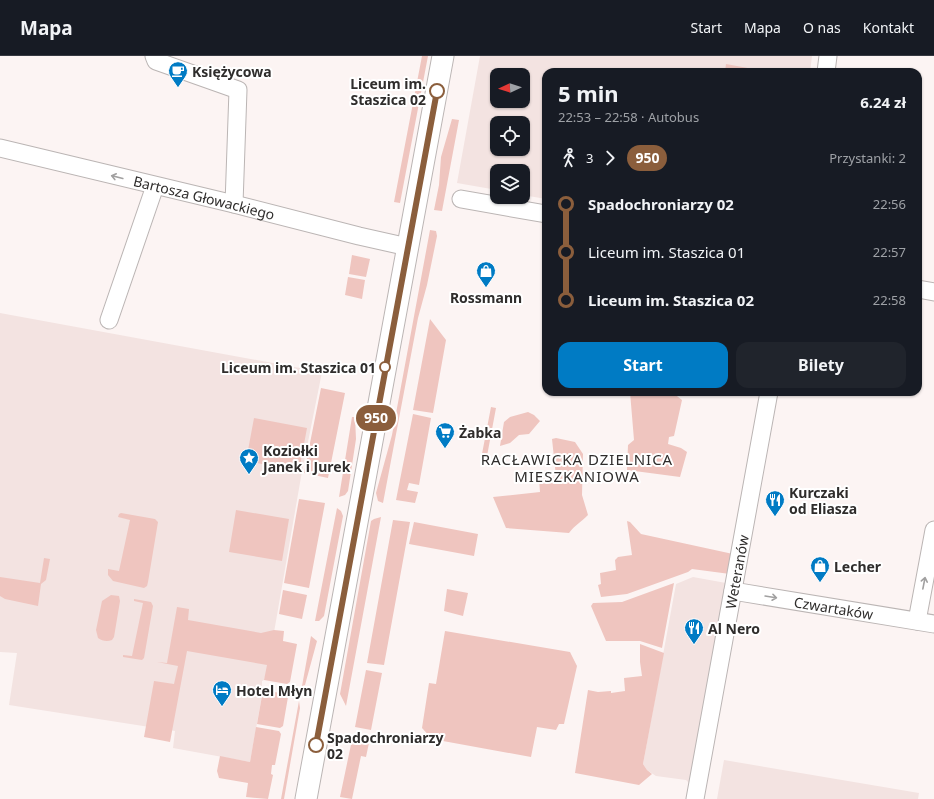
<!DOCTYPE html>
<html lang="pl">
<head>
<meta charset="utf-8">
<style>
  :root { --surface:#171b24; --page:#20242c; --text:#f1f3f6; --muted:#9ea1a6; --line:#363941; --accent:#007bc4 }
  body { margin:0; font-family:"Noto Sans",sans-serif; background:var(--page); color:var(--text); height:100vh; display:flex; flex-direction:column; font-size:15px; white-space:nowrap }
  * { box-sizing:border-box; margin:0 }
  p { font-size:13px; color:var(--muted) }
  .icon { flex:none; width:22px; height:22px; fill:none; stroke:currentColor; stroke-width:2; stroke-linecap:round; stroke-linejoin:round }
  .map { position:relative; flex:1; overflow:hidden }
  .side { position:absolute; left:542px; top:12px; width:380px; height:328px; display:flex; flex-direction:column; background:var(--surface); border-radius:12px; box-shadow:0 1px 3px #0004 }
  .side>* { flex:none }
  .badge { padding:0 8px; border-radius:13px; font-size:14px; line-height:26px }
  .needle { width:26px; rotate:266deg }
  .tools { position:absolute; left:490px; top:12px; display:grid; gap:8px }
  .tools a { display:grid; place-items:center; width:40px; height:40px; border-radius:8px; background:var(--surface); box-shadow:0 1px 3px #0004; font-size:20px }
  .map>.badge { position:absolute; translate:-50% -50%; box-shadow:0 0 0 2px #fff }
  .legs { display:flex; align-items:center; gap:6px; height:44px; padding:0 16px; font-size:13px }
  .legs p { margin-inline-start:auto }
  .summary { display:flex; align-items:center; justify-content:space-between; height:68px; padding:0 16px }
  h1 { font-size:22px; font-weight:700; line-height:30px }
  .button { display:flex; gap:8px; margin-top:auto; padding:8px 16px }
  .button a { flex:1; height:46px; border-radius:12px; background:var(--accent); color:#fff; font-size:16px; font-weight:700; line-height:46px; text-align:center }
  .button a+a { background:var(--page); color:var(--text) }
  ul { padding:0 16px; list-style:none }
  li { display:flex; align-items:center; gap:14px; height:48px; font-size:15px }
  li i { display:grid; place-items:center; width:6px; height:100%; margin:0 5px; background:currentColor }
  li i::after { content:''; width:10px; height:10px; margin:-5px; border:3px solid; border-radius:50%; background:var(--surface) }
  li p { margin-inline-start:auto }
  li:first-child i { background:linear-gradient(#0000 50%,currentColor 0) }
  li:last-child i { background:linear-gradient(currentColor 50%,#0000 0) }
  header { display:flex; align-items:center; gap:24px; box-sizing:border-box; height:56px; padding:0 20px; background:var(--surface); border-bottom:1px solid var(--line) }
  header strong { font-size:19px }
  nav { display:flex; gap:22px; margin-inline-start:auto; font-size:14px }
  .map>svg:first-child { display:block }
  .built { fill:#f3e3e1; fill-rule:evenodd }
  .green { fill:#efc5bf }
  .lines { fill:none; stroke-linecap:round; stroke-linejoin:round }
  .minor-casing { stroke:#bbb5b4; stroke-width:19 }
  .tertiary-casing { stroke:#bbb5b4; stroke-width:23 }
  .minor { stroke:#fff; stroke-width:17 }
  .tertiary { stroke:#fff; stroke-width:21 }
  .oneway { stroke:#a1a0a0 }
  .line-1-casing { stroke:#fff; stroke-width:9 }
  .line-1 { stroke:#8b5e3c; stroke-width:6 }
  .stop-1-dot { fill:#fff; stroke:#8b5e3c; stroke-width:2 }
  .labels { text-anchor:middle; dominant-baseline:central; stroke-width:4; stroke-linejoin:round; paint-order:stroke }
  .poi-label { font-size:14px; font-weight:bold; fill:#2f2d2c; stroke:#fff; text-anchor:start }
  .stop-label { font-size:14px; font-weight:bold; fill:#2f2d2c; stroke:#fff; text-anchor:end }
  .street-label { font-size:14px; fill:#2f2d2c; stroke:#fff }
  .neighbourhood-label { font-size:15px; letter-spacing:1px; fill:#2f2d2c; stroke:#fff }
</style>
</head>
<body>
<header>
<strong>Mapa</strong>
<nav><a>Start</a><a>Mapa</a><a>O nas</a><a>Kontakt</a></nav>
</header>
<div class="map">
<svg width="934" height="743" viewBox="0 0 934 743">
  <rect width="100%" height="100%" fill="#fcf4f3"/>
  <!-- built -->
  <path class="built" d="M 480,0 L 812,0 L 810,16 L 546,16 L 546,143 L 523,139 L 523,115 L 497,115 L 497,134 L 457,127 ZM 497,19 L 523,19 L 523,45 L 497,45 ZM 497,67 L 523,67 L 523,93 L 497,93 Z
    M 0,257 L 322,316 L 301,421 L 268,611 L 264,624 L 262,625 L 262,628 L 261,634 L 263,634 L 250,706 L 173,692 L 175,675 L 9,649 L 17,597 L 0,596 Z
    M 693,521 L 726,527 L 690,728 L 686,724 L 656,720 L 647,714 L 643,708 L 676,528 Z
    M 724,704 L 919,737 L 918,743 L 717,743 Z"/>
  <!-- green -->
  <path class="green" d="M 422,0 L 428,0 L 400,147 L 394,146 Z
    M 726,8 L 770,16 L 725,16 Z
    M 452,63 L 459,64 L 442,155 L 434,154 L 439,129 L 441,101 Z
    M 430,174 L 436,175 L 437,180 L 427,229 L 418,262 L 383,447 L 378,445 L 376,437 L 392,379 Z
    M 352,199 L 370,203 L 366,221 L 349,218 Z
    M 348,221 L 365,224 L 362,243 L 345,239 Z
    M 430,263 L 446,284 L 433,357 L 413,354 Z
    M 321,332 L 345,337 L 328,422 L 304,417 Z
    M 630,336 L 673,337 L 682,344 L 674,380 L 669,381 L 668,388 L 681,392 L 687,396 L 680,421 L 627,414 L 628,389 L 634,384 Z
    M 491,351 L 496,352 L 487,400 L 485,403 L 481,403 Z
    M 528,356 L 534,359 L 540,365 L 529,378 L 519,379 L 510,387 L 500,390 L 504,366 L 510,361 Z
    M 413,358 L 431,362 L 419,429 L 409,427 L 407,434 L 418,436 L 415,447 L 396,444 Z
    M 352,361 L 355,361 L 356,383 L 348,435 L 345,439 L 339,441 Z
    M 254,362 L 307,372 L 299,415 L 246,405 Z
    M 556,382 L 575,386 L 583,398 L 582,439 L 588,459 C 581,466 575,469 569,477 L 506,472 L 493,441 L 540,436 L 539,423 L 556,421 L 552,383 Z
    M 299,443 L 325,447 L 309,532 L 284,527 Z
    M 337,452 L 341,455 L 343,460 L 324,560 L 319,565 L 315,565 Z
    M 236,454 L 289,463 L 282,505 L 229,496 Z
    M 121,457 L 155,463 L 158,466 L 148,526 L 147,530 L 144,532 L 113,525 L 108,519 L 108,513 L 119,515 L 130,464 L 118,461 L 119,458 Z
    M 381,461 L 346,650 L 340,638 L 371,465 L 374,463 Z
    M 393,464 L 410,466 L 384,609 L 367,607 Z
    M 627,465 L 630,466 L 641,478 L 733,498 L 730,518 L 692,513 L 688,516 L 627,538 L 601,541 L 598,529 L 601,528 L 600,517 L 616,514 L 615,504 L 618,501 L 632,499 Z
    M 414,466 L 478,478 L 474,500 L 409,488 Z
    M 44,502 L 50,503 L 46,524 L 41,528 L 38,550 L 5,543 L 0,540 L 0,521 L 40,527 Z
    M 674,527 L 662,592 L 640,585 L 606,585 L 591,550 L 593,547 L 622,546 Z
    M 447,533 L 468,537 L 463,560 L 444,555 Z
    M 283,534 L 307,539 L 302,563 L 279,558 Z
    M 111,539 L 119,540 L 120,545 L 114,581 L 112,584 C 107,586 102,585 98,582 L 96,574 L 102,545 Z
    M 134,543 L 151,546 L 153,550 L 144,602 L 142,604 L 123,601 L 123,599 L 132,600 L 143,547 L 134,545 Z
    M 177,551 L 189,553 L 188,564 L 261,577 L 274,574 L 284,575 L 283,585 L 297,588 L 290,626 L 287,628 L 264,624 L 267,609 L 187,595 L 170,686 L 144,681 L 154,625 L 174,628 L 178,610 L 157,606 L 167,607 Z
    M 445,575 L 570,596 L 577,610 L 564,668 L 559,668 L 556,674 L 537,671 L 531,701 L 432,683 L 422,672 L 429,627 L 436,628 Z
    M 311,580 L 317,585 L 305,629 L 302,630 Z
    M 640,588 L 664,597 L 643,708 L 647,714 L 652,718 L 639,729 L 575,717 L 588,634 L 598,636 L 611,635 L 611,637 L 625,635 L 624,622 L 642,620 L 640,606 Z
    M 366,614 L 382,617 L 371,674 L 355,671 Z
    M 263,634 L 286,638 L 288,641 L 283,670 L 280,672 L 257,668 Z
    M 299,645 L 300,652 L 284,743 L 281,743 Z
    M 256,671 L 279,675 L 281,678 L 275,709 L 272,709 L 271,718 L 273,719 L 268,743 L 246,741 L 248,727 L 219,722 L 217,715 L 220,700 L 250,706 Z
    M 353,679 L 370,682 L 366,701 L 361,700 L 352,743 L 340,741 Z"/>
  <g class="lines">
    <!-- minor casing -->
    <g class="minor-casing">
      <g id="minor">
        <path d="M 154,0 L 156,5 L 238,34 L 234,148"/>
        <path d="M 826,16 L 828,0"/>
        <path id="s1" d="M 0,92 L 234,148 L 359,180 L 408,191"/>
        <path d="M 461,143 L 546,158"/>
        <path d="M 918,233 L 934,236"/>
        <path d="M 109,264 L 155,130"/>
        <path id="s2" d="M 733,535 L 934,568"/>
        <path d="M 917,565 L 934,474"/>
        <path id="s3" d="M 695,743 L 769,336"/>
      </g>
    </g>
    <!-- tertiary casing -->
    <g class="tertiary-casing">
      <path id="tertiary" d="M 306,743 L 443,0"/>
    </g>
    <!-- minor -->
    <use href="#minor" class="minor"/>
    <!-- tertiary -->
    <use href="#tertiary" class="tertiary"/>
  </g>
  <!-- one-way arrows -->
  <defs><path id="oneway-shaft" d="M-6 0H5M1.5-3L5.5 0L1.5 3" fill="none" stroke-width="1.6" stroke-linecap="round" stroke-linejoin="round"/></defs>
  <g class="oneway">
    <use href="#oneway-shaft" transform="translate(117 121) rotate(-166)"/>
    <use href="#oneway-shaft" transform="translate(924 527) rotate(-79)"/>
    <use href="#oneway-shaft" transform="translate(771 541) rotate(9)"/>
  </g>
  <g class="lines">
    <!-- line-1 casing -->
    <g class="line-1-casing">
      <path id="line-1" d="M 316,689 L 437,35"/>
    </g>
    <!-- line-1 -->
    <use href="#line-1" class="line-1"/>
  </g>
  <!-- icons -->
  <defs>
    <g id="cafe-pin" transform="scale(1)"><path d="M0 17L-7.5 6A9.5 9.5 0 1 1 7.5 6Z" fill="#007bc4" stroke="#fff"/><path d="M-5.5-4.5H6V0H3Q3 3.5 0 3.5H-2.5Q-5.5 3.5-5.5 0ZM3-3.2v2h1.7v-2ZM-6 4.5H4V6H-6Z" fill="#fff"/></g>
    <g id="shop-pin" transform="scale(1)"><path d="M0 17L-7.5 6A9.5 9.5 0 1 1 7.5 6Z" fill="#007bc4" stroke="#fff"/><path d="M-5-2.5h2.3a2.7 3.5 0 0 1 5.4 0H5L5.5 6h-11ZM-1.5-2.5h3a1.5 2.3 0 0 0-3 0Z" fill="#fff"/></g>
    <g id="supermarket-pin" transform="scale(1)"><path d="M0 17L-7.5 6A9.5 9.5 0 1 1 7.5 6Z" fill="#007bc4" stroke="#fff"/><path d="M-6-5.5h2.5l.6 2H6L4.5 2H-2.5L-4.4-4H-6ZM-1.5 3.2a1.3 1.3 0 1 0 .1 0ZM3 3.2a1.3 1.3 0 1 0 .1 0Z" fill="#fff"/></g>
    <g id="sight-pin" transform="scale(1)"><path d="M0 17L-7.5 6A9.5 9.5 0 1 1 7.5 6Z" fill="#007bc4" stroke="#fff"/><path d="M0-6L1.8-2.2L6-1.7L2.9 1.2L3.7 5.4L0 3.3L-3.7 5.4L-2.9 1.2L-6-1.7L-1.8-2.2Z" fill="#fff"/></g>
    <g id="restaurant-pin" transform="scale(1)"><path d="M0 17L-7.5 6A9.5 9.5 0 1 1 7.5 6Z" fill="#007bc4" stroke="#fff"/><path d="M-5-6h1v4h1v-4h1v4h1v-4h1v5L-1.5 .5V6h-2V.5L-5-1ZM5-6V6H3V1.5H1.5Q1.5-4 5-6Z" fill="#fff"/></g>
    <g id="hotel-pin" transform="scale(1)"><path d="M0 17L-7.5 6A9.5 9.5 0 1 1 7.5 6Z" fill="#007bc4" stroke="#fff"/><path d="M-6-4.5h1.5V1H6V5H4.5V3h-9V5H-6ZM-4 0a1.8 1.8 0 1 1 3.6 0ZM.5 0V-2.5h3Q6-2.5 6 0Z" fill="#fff"/></g>
  </defs>
  <g fill-rule="evenodd">
    <use href="#cafe-pin" x="178" y="15"/>
    <use href="#shop-pin" x="486" y="215"/>
    <use href="#supermarket-pin" x="445" y="376"/>
    <use href="#sight-pin" x="249" y="402"/>
    <use href="#restaurant-pin" x="775" y="444"/>
    <use href="#shop-pin" x="820" y="510"/>
    <use href="#restaurant-pin" x="694" y="572"/>
    <use href="#hotel-pin" x="222" y="634"/>
  </g>
  <!-- markers -->
  <g class="stop-1-dot">
    <circle cx="437" cy="35" r="7"/>
    <circle cx="385" cy="311" r="5"/>
    <circle cx="316" cy="689" r="7"/>
  </g>
  <g class="labels">
    <!-- poi labels -->
    <g class="poi-label">
      <text x="192" y="15">Księżycowa</text>
      <text x="486" y="241" text-anchor="middle">Rossmann</text>
      <text x="459" y="376">Żabka</text>
      <text x="263" y="394">Koziołki<tspan x="263" dy="16">Janek i Jurek</tspan></text>
      <text x="789" y="436">Kurczaki<tspan x="789" dy="16">od Eliasza</tspan></text>
      <text x="834" y="510">Lecher</text>
      <text x="708" y="572">Al Nero</text>
      <text x="236" y="634">Hotel Młyn</text>
    </g>
    <!-- stop labels -->
    <g class="stop-label">
      <text x="426" y="27">Liceum im.<tspan x="426" dy="16">Staszica 02</tspan></text>
      <text x="376" y="311">Liceum im. Staszica 01</text>
      <text x="327" y="681" text-anchor="start">Spadochroniarzy<tspan x="327" dy="16">02</tspan></text>
    </g>
    <!-- street labels -->
    <g class="street-label">
      <text stroke="none"><textPath href="#s1" startOffset="210">Bartosza Głowackiego</textPath></text>
      <text stroke="none"><textPath href="#s3" startOffset="231">Weteranów</textPath></text>
      <text stroke="none"><textPath href="#s2" startOffset="102">Czwartaków</textPath></text>
    </g>
    <!-- neighbourhood labels -->
    <g class="neighbourhood-label">
      <text x="577" y="403">RACŁAWICKA DZIELNICA<tspan x="577" dy="17">MIESZKANIOWA</tspan></text>
    </g>
  </g>
</svg>
<div class="tools">
<a><svg class="needle" viewBox="-14 -14 28 28"><path d="M0-13l5 13h-10z" fill="#e53935"/><path d="M0 13l5-13h-10z" fill="#9ea1a6"/></svg></a>
<a><svg class="icon" aria-label="locate" viewBox="0 0 24 24"><circle cx="12" cy="12" r="6"/><path d="M12 2v4M12 18v4M2 12h4M18 12h4"/></svg></a>
<a><svg class="icon" aria-label="layers" viewBox="0 0 24 24"><path d="M12 4l9 5-9 5-9-5zM3 14l9 5 9-5"/></svg></a>
</div>
<b class="badge" style="left:376px;top:362px;background:#8b5e3c;color:#fff">950</b>
<section class="side">
<div class="summary"><div><h1>5 min</h1><p>22:53 – 22:58 · Autobus</p></div><b>6.24 zł</b></div>
<div class="legs"><svg class="icon" aria-label="walk" viewBox="0 0 24 24"><circle cx="13" cy="4" r="2"/><path d="M13 8l-2 6 4 7M11 14l-3 7M7 12l3-4h3l4 4"/></svg>3<svg class="icon" aria-label="forward" viewBox="0 0 24 24"><path d="M9 5l7 7-7 7"/></svg><b class="badge" style="background:#8b5e3c;color:#fff">950</b><p>Przystanki: 2</p></div>
<ul>
<li><i style="color:#8b5e3c"></i><b>Spadochroniarzy 02</b><p>22:56</p></li>
<li><i style="color:#8b5e3c"></i><span>Liceum im. Staszica 01</span><p>22:57</p></li>
<li><i style="color:#8b5e3c"></i><b>Liceum im. Staszica 02</b><p>22:58</p></li>
</ul>
<div class="button"><a>Start</a><a>Bilety</a></div>
</section>
</div>
</body>
</html>
